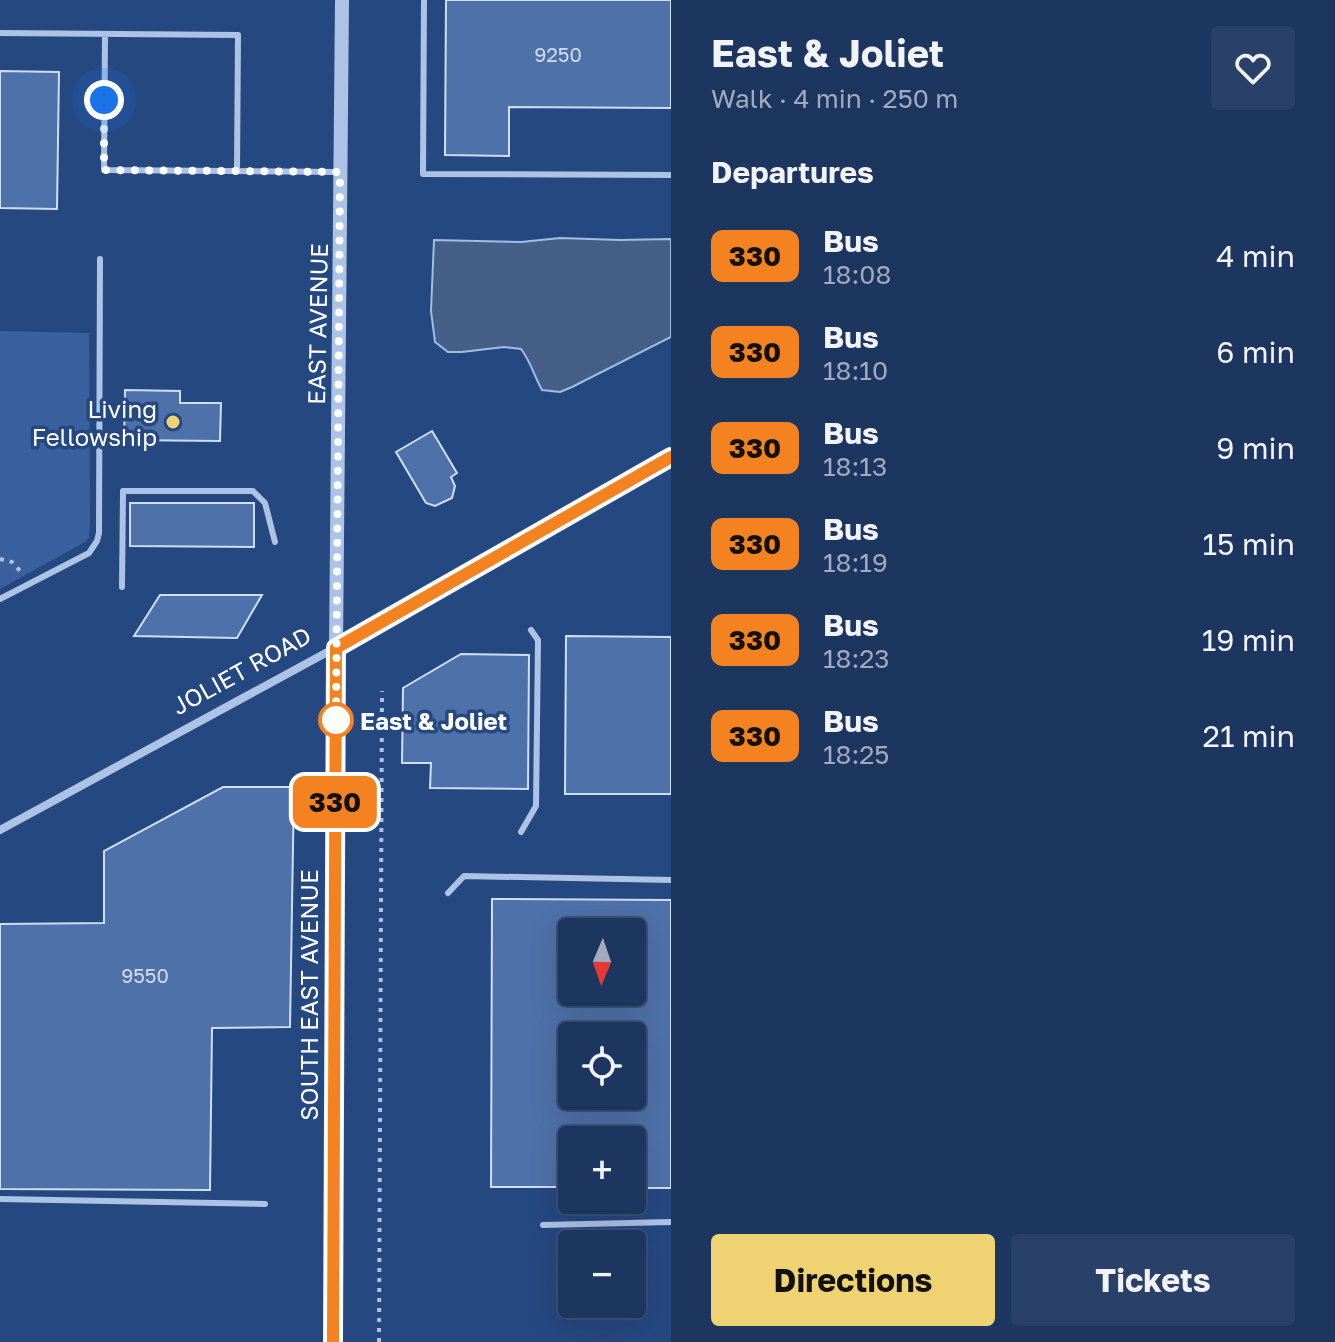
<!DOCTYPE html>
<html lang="en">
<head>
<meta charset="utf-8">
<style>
  :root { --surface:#1c3660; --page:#294169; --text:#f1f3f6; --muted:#a0abbd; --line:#3a5075; --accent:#efd372 }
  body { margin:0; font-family:"Golos Text",sans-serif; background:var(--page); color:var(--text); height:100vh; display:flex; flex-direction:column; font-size:30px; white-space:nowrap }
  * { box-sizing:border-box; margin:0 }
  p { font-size:26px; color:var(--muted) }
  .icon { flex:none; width:44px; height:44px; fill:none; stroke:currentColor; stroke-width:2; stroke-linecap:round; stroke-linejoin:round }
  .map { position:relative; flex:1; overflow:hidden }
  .drawer { display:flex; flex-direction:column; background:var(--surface); width:664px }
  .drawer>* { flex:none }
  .badge { padding:0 16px; border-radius:12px; font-size:28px; line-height:52px }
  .needle { width:52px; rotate:182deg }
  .buttons { position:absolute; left:558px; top:918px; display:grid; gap:16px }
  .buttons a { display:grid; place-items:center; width:88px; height:88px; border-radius:8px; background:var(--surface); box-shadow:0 8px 32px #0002,0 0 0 2px var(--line); font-size:40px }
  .you { position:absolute; width:40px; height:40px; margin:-20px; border:6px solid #fff; border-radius:50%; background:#1a73e8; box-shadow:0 0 0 12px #1a73e833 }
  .map>.badge { position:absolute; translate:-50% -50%; box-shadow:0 0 0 4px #fff }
  h2 { padding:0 40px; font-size:30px; line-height:72px }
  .round { display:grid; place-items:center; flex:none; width:84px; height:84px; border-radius:8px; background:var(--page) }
  .headline { display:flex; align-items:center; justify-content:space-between; height:136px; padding:0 40px }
  h1 { font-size:38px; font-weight:700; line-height:60px }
  .primary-button { display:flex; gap:16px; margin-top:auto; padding:16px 40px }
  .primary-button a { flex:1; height:92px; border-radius:8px; background:var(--accent); color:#111; font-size:32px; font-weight:700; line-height:92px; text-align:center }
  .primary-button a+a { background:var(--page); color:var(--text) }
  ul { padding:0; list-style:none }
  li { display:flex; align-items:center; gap:24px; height:96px; padding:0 40px }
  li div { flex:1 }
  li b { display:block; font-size:30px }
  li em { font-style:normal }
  li .badge { min-width:88px; font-weight:700; text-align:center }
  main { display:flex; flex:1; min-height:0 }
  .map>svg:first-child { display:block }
  .green { fill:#3a609e }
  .water { fill:#465f88; stroke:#a1bde7; stroke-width:2 }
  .building { fill:#4e71a9; stroke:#d0def5; stroke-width:2; fill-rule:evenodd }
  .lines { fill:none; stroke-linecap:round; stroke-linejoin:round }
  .path { stroke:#adc3e6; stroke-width:4; stroke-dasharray:4 6; stroke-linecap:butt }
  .service { stroke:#adc3e6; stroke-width:6 }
  .minor { stroke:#adc3e6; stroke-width:8 }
  .tertiary { stroke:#adc3e6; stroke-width:14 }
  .primary { stroke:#eef3fd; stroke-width:20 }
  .line-casing { stroke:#fff; stroke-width:18 }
  .line { stroke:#f58220; stroke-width:12 }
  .walk { stroke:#fff; stroke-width:8; stroke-dasharray:0 14.4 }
  .poi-dot { fill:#efd372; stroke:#264880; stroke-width:3 }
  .stop-dot { fill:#fff; stroke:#f58220; stroke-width:4 }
  .labels { text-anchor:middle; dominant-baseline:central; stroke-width:7; stroke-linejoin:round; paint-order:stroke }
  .number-label { font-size:20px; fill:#d3dcea }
  .street-label { font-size:24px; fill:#fff; stroke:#264880 }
  .poi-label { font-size:24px; fill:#fff; stroke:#264880; text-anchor:end }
  .stop-label { font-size:24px; font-weight:bold; fill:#fff; stroke:#264880; text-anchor:start }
</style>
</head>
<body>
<main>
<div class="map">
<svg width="671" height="1342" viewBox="0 0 671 1342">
  <rect width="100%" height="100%" fill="#264880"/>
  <!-- green -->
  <path class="green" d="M 0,331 L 89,333 L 90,522 L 89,538 L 85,542 L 0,589 Z"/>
  <!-- water -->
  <path class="water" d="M 560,238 L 620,240 L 671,239 L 671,337 L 572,387 L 560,392 L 542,390 C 534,376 531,362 521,349 L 504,347 L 462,352 L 448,352 L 435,342 L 431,311 L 434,240 L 521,242 Z"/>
  <!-- building -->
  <path class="building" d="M 446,0 L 671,0 L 671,108 L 509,107 L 509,156 L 445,155 Z
    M 0,71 L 59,72 L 57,209 L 0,208 Z
    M 125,390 L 180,391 L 180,403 L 221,403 L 220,441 L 124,440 Z
    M 432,431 L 457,473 L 451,477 L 455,486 L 452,498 L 435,506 L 426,503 L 396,452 Z
    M 130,503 L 254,503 L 254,547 L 130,546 Z
    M 160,595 L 262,595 L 237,638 L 134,636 Z
    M 566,636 L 671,637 L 671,794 L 565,794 Z
    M 461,654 L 529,655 L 528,789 L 430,788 L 431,763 L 402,763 L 403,688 Z
    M 223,787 L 294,787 L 290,1027 L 212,1028 L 210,1190 L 0,1189 L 0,924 L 104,923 L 104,851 Z
    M 492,899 L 671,900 L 671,1188 L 632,1188 L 632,1140 L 572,1140 L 572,1187 L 491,1187 ZM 572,932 L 632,932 L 632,992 L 572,992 ZM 572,1036 L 632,1036 L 632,1096 L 572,1096 Z"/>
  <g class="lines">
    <!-- path -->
    <path class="path" d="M 0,559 L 12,562 L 21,572
      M 379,1342 L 382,691"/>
    <!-- service -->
    <path class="service" d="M 424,0 L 423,174 L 671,175
      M 0,33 L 238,35 L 237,171
      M 105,34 L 104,170 L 340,172
      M 122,587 L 123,491 L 253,491 L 265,503 L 275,542
      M 0,599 L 89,553 L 97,541 L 99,533 L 100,259
      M 521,832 L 536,806 L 538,640 L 531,630
      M 448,893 L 464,876 L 671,880
      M 0,1199 L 265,1204
      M 543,1225 L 671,1222"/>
    <!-- minor -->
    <path class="minor" d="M 0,830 L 333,649"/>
    <!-- tertiary -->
    <path class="tertiary" d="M 336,648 L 342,0"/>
    <!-- primary -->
    <path class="primary" d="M 333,1342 L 336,648 L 671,457"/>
  </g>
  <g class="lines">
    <!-- line casing -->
    <g class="line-casing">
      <path id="line" d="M 333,1342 L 336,648 L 671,457"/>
    </g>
    <!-- line -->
    <use href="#line" class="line"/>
    <!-- walk -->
    <path class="walk" d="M 104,100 L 104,170 L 340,172 L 336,720"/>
  </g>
  <!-- markers -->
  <circle class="poi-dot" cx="173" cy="422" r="8"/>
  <circle class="stop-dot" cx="336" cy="720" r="16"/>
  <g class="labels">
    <!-- number labels -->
    <g class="number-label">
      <text x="558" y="54">9250</text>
      <text x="145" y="975">9550</text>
    </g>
    <!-- street labels -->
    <g class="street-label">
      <text transform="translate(317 324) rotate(-89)">EAST AVENUE</text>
      <text transform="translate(241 670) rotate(-29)">JOLIET ROAD</text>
      <text transform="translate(308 995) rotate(-90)">SOUTH EAST AVENUE</text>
    </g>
    <!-- poi labels -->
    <g class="poi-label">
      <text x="157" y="408">Living<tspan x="157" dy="28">Fellowship</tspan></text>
    </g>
    <!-- stop labels -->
    <g class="stop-label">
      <text x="360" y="720">East &amp; Joliet</text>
    </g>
  </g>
</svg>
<div class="buttons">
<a><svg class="needle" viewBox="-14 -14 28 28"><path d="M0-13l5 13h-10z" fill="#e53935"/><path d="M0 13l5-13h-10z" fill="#a0abbd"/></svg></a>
<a><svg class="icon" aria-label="locate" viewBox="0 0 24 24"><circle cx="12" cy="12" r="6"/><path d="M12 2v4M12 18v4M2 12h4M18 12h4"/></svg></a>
<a>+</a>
<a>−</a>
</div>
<div class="you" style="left:104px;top:100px"></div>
<b class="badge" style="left:335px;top:802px;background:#f58220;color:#111">330</b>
</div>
<section class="drawer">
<div class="headline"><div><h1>East &amp; Joliet</h1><p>Walk · 4 min · 250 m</p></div><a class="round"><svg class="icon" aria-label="heart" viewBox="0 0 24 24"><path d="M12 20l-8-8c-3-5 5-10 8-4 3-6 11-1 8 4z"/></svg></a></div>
<h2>Departures</h2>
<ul>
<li><span class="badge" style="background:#f58220;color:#111">330</span><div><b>Bus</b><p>18:08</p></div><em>4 min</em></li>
<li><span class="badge" style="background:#f58220;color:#111">330</span><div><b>Bus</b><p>18:10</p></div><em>6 min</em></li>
<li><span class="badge" style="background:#f58220;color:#111">330</span><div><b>Bus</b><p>18:13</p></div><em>9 min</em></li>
<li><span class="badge" style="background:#f58220;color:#111">330</span><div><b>Bus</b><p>18:19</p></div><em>15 min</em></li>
<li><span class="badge" style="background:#f58220;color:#111">330</span><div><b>Bus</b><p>18:23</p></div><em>19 min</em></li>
<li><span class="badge" style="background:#f58220;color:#111">330</span><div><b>Bus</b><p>18:25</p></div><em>21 min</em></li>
</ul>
<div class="primary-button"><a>Directions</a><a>Tickets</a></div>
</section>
</main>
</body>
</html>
